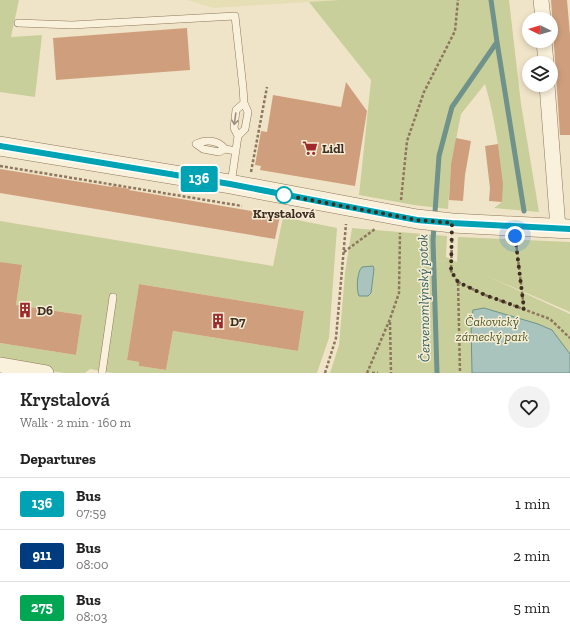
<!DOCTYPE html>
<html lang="en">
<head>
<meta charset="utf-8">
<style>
  :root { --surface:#fff; --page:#f2f2f2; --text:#222; --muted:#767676; --line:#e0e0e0 }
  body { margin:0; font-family:"Zilla Slab",serif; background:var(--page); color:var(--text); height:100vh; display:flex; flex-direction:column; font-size:15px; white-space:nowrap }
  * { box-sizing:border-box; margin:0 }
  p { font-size:13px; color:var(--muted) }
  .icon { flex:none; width:22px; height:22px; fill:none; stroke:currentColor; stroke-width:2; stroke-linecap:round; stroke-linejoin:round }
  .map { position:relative; height:373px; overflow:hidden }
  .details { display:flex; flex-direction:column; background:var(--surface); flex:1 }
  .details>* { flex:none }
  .badge { padding:0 8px; border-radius:3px; font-size:14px; line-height:26px }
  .needle { width:26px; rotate:275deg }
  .buttons { position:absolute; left:522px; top:12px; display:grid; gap:8px }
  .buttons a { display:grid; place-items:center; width:36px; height:36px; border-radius:50%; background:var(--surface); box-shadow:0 2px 6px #0003; font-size:20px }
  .you { position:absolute; width:20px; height:20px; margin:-10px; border:3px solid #fff; border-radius:50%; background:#1a73e8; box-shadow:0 0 0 6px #1a73e833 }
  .map>.badge { position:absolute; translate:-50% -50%; box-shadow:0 0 0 2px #fff }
  h2 { padding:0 20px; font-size:15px; line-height:36px }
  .round { display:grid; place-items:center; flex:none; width:42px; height:42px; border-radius:21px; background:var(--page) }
  .head { display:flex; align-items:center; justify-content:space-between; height:68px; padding:0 20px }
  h1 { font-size:19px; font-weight:600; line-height:30px }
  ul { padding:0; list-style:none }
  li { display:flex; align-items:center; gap:12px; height:52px; padding:0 20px; border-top:1px solid var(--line) }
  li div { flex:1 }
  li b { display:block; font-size:15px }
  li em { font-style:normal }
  li .badge { min-width:44px; font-weight:700; text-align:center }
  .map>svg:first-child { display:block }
  .farmland { fill:#e6deb5 }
  .green { fill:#c9cf9b; fill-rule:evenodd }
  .water { fill:#a9c4bc; stroke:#6f938a }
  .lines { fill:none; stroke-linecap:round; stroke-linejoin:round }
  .stream { stroke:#6f938a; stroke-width:5 }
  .building { fill:#cf9f7d }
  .service-casing { stroke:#8d765c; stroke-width:8 }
  .minor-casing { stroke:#8d765c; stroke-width:16 }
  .tertiary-casing { stroke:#8d765c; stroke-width:20 }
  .path { stroke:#8d765c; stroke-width:2.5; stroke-dasharray:3 2; stroke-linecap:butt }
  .service { stroke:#faf1dc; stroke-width:7 }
  .minor { stroke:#faf1dc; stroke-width:15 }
  .tertiary { stroke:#faf1dc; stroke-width:19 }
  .oneway { stroke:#9c907e }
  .line-casing { stroke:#fff; stroke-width:9 }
  .line { stroke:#00a3b4; stroke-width:6 }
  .walk { stroke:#3d2e20; stroke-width:4; stroke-dasharray:0 7.2 }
  .stop-dot { fill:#fff; stroke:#00a3b4; stroke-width:2 }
  .labels { text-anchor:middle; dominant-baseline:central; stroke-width:3; stroke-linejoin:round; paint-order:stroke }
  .poi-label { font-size:13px; font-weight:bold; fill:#3d2e20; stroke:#f7eed8; text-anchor:start }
  .stop-label { font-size:13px; font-weight:bold; fill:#3d2e20; stroke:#f7eed8 }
  .park-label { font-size:13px; font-style:italic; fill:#4d5a26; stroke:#f7eed8 }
  .water-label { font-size:14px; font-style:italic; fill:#2f5d5a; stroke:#f7eed8 }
</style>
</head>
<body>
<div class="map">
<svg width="570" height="373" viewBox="0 0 570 373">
  <rect width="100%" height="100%" fill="#f0e4c8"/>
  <!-- farmland -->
  <path class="farmland" d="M 187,0 L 339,0 L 214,8 Z"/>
  <!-- green -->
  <path class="green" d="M 0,0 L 19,0 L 11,37 L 42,35 L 35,97 L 0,92 Z
    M 339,0 L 509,0 L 521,104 L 539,212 L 494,208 L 502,202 C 503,165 495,119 485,84 L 461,114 L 451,165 L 448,209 L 414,205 L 359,195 L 371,80 L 309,2 Z
    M 283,217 L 337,228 L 329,338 L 317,373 L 112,373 L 90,369 L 85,373 L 64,373 L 0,363 L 0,343 L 76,355 L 82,315 L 16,305 L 22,266 L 0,262 L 0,221 L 273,266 ZM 139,284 L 304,311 L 298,351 L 173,331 L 166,370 L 139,366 L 139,362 L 127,360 Z
    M 352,228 L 447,236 L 446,257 L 457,262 L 458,237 L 570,242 L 570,312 L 487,276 L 570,314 L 570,373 L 330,373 L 339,345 L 345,273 Z"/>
  <!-- water -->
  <path class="water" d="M 373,266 L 374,269 L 371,293 L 368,296 L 359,296 C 356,289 357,272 362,267 Z
    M 484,308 L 538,324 L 552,330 L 570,354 L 570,373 L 472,373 L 471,323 L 473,310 Z"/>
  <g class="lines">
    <!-- stream -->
    <path class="stream" d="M 497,42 L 524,211
      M 437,373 L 433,240 L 439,156 L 452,107 L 497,42 L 491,0"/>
  </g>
  <!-- building -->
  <path class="building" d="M 551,0 L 567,0 L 570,35 L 570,135 L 560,135 Z
    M 187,28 L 190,70 L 56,80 L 53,38 Z
    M 346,82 L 367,111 L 355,186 L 260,170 L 261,166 L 255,165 L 261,131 L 267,132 L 273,95 L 341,107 Z
    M 456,138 L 471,141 L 465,175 L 463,201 L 449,200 L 451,164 Z
    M 498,144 L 503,184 L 502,202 L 489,201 L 490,188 L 485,146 Z
    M 0,169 L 112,187 L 112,186 L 130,189 L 129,190 L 280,216 L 275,239 L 0,193 Z
    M 0,262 L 22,265 L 16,305 L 82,315 L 76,355 L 0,343 Z
    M 139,284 L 304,311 L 298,351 L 173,331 L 166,370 L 139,366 L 139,362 L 127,360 Z"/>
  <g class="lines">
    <!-- service casing -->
    <g class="service-casing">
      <path id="service" d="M 18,23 L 72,25 L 235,16 L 243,88 L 244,103 L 248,112 L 245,129 L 238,136 L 231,184
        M 238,136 L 234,128 L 236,110 L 244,103
        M 225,149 C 218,140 206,139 196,144 L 203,149 L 219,152 L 225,149 L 236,151
        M 102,373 L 113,297"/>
    </g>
    <!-- minor casing -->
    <g class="minor-casing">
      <path id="minor" d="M 541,0 L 543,19
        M 544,41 L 546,63
        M 547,85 L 558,228
        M 0,365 L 46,373"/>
    </g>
    <!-- tertiary casing -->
    <g class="tertiary-casing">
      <path id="tertiary" d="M 0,146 L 230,184 L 417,219 L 452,223 L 570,229"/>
    </g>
    <!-- path -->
    <path class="path" d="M 0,166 L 242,206
      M 251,172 L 267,87
      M 401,200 L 407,141 L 424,92 L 455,31 L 458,0
      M 452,240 L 451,271 L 458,282 L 460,373
      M 516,242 L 524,309
      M 344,252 L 375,229
      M 458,282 L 485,295 L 550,319 L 570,338
      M 390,322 L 391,373
      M 325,373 L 336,338 L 346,224
      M 367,373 L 390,319 L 399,293 L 400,233
      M 372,373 L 378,373"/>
    <!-- service -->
    <use href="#service" class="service"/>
    <!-- minor -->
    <use href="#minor" class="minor"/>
    <!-- tertiary -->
    <use href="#tertiary" class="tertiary"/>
  </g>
  <!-- one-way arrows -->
  <defs><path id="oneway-shaft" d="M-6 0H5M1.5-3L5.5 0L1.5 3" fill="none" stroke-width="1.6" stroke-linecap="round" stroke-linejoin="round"/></defs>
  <use class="oneway" href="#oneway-shaft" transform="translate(235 119) rotate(98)"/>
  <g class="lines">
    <!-- line casing -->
    <g class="line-casing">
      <path id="line" d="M 0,146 L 230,184 L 417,220 L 452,223 L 570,229"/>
    </g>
    <!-- line -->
    <use href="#line" class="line"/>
    <!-- walk -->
    <path class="walk" d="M 284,195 L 417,220 L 452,223 L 451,271 L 458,282 L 485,295 L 524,309 L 515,236"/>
  </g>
  <!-- icons -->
  <defs>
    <g id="supermarket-bare" transform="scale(1.2)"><path d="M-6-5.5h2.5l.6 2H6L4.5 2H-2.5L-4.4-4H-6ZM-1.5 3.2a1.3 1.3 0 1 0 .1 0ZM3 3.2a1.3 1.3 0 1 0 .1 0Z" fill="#9e2a2b" stroke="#f7eed8" stroke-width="2.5" paint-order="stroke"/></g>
    <g id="building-bare" transform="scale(1.2)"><path d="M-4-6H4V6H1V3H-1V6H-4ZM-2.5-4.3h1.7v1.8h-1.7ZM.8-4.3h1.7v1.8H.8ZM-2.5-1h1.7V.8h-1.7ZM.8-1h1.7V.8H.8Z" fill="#9e2a2b" stroke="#f7eed8" stroke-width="2.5" paint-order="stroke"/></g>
  </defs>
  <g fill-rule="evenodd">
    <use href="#supermarket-bare" x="310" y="148"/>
    <use href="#building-bare" x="25" y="310"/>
    <use href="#building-bare" x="218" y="321"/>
  </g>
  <!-- markers -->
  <circle class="stop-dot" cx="284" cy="195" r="8"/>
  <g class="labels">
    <!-- poi labels -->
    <g class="poi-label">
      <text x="322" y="148">Lidl</text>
      <text x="37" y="310">D6</text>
      <text x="230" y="321">D7</text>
    </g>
    <!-- stop labels -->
    <g class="stop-label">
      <text x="284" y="213">Krystalová</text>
    </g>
    <!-- park labels -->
    <g class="park-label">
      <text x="492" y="321">Čakovický<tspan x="492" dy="15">zámecký park</tspan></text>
    </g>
    <!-- water labels -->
    <g class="water-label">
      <text transform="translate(424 298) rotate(-91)">Červenomlýnský potok</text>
    </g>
  </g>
</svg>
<div class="buttons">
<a><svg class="needle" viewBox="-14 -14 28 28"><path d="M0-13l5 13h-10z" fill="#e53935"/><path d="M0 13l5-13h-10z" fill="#767676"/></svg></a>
<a><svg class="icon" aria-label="layers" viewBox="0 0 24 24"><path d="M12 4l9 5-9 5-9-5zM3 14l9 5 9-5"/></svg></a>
</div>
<div class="you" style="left:515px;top:236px"></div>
<b class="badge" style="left:199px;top:179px;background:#00a3b4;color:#fff">136</b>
</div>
<section class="details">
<div class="head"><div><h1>Krystalová</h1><p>Walk · 2 min · 160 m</p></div><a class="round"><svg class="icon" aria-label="heart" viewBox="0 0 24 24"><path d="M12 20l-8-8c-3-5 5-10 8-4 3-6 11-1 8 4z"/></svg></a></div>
<h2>Departures</h2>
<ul>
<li><span class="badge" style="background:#00a3b4;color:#fff">136</span><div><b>Bus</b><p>07:59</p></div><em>1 min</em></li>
<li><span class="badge" style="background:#003b80;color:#fff">911</span><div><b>Bus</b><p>08:00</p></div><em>2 min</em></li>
<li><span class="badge" style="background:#00a651;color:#fff">275</span><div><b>Bus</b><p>08:03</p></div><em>5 min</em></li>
</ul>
</section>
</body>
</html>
